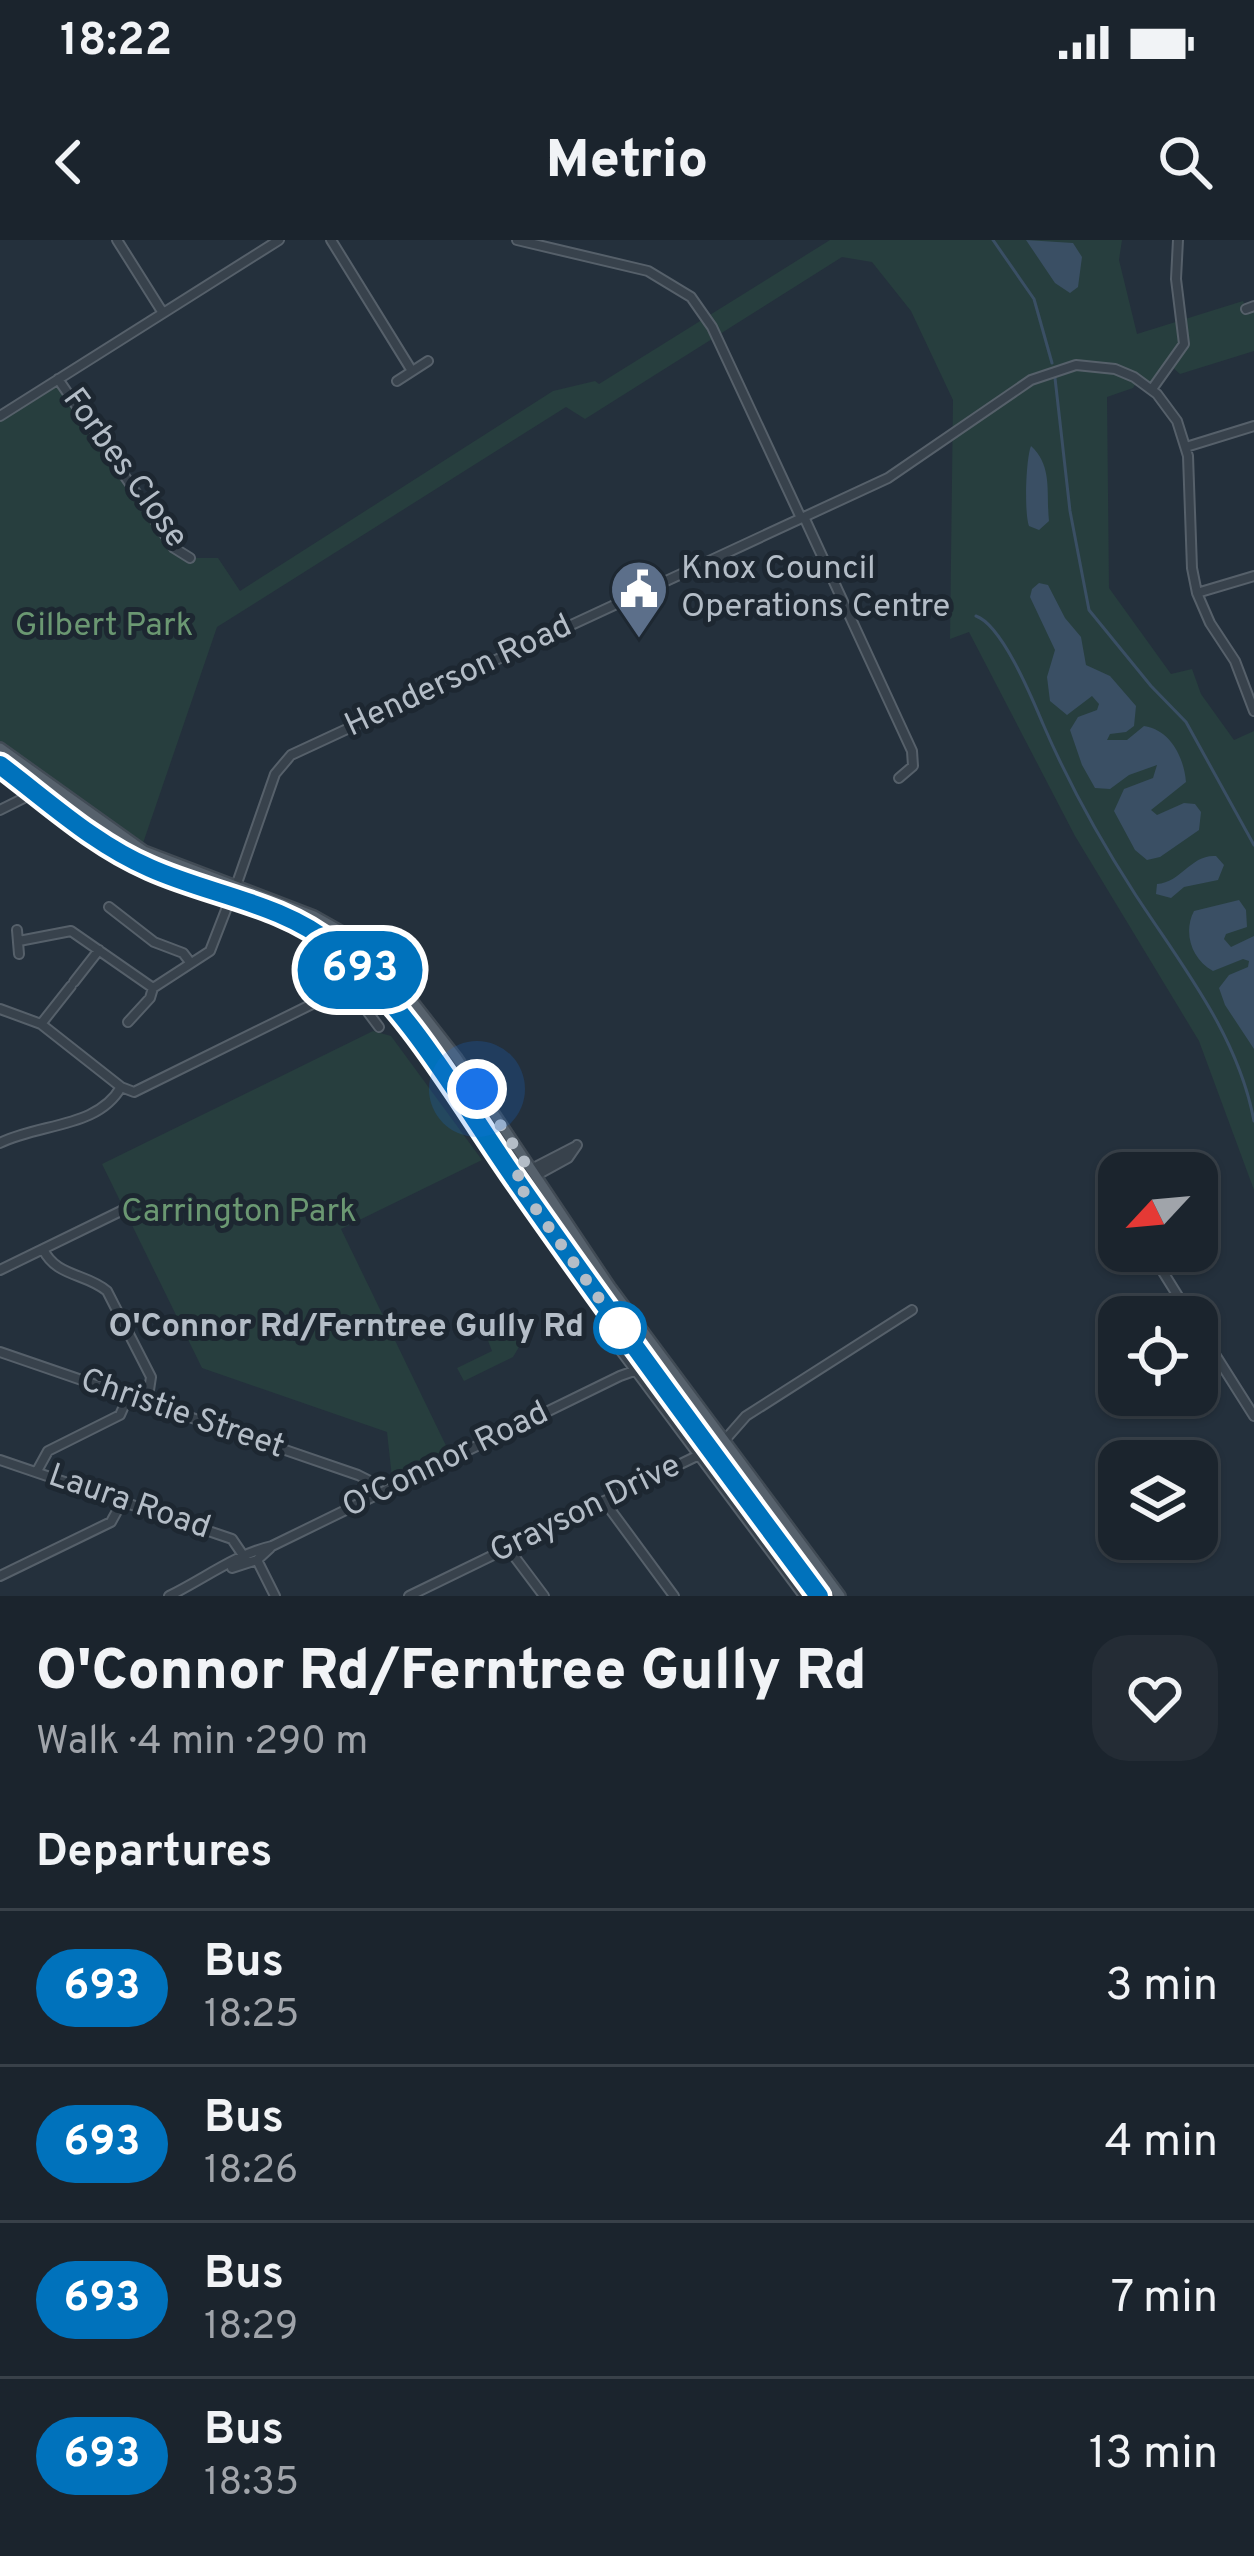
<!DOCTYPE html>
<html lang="en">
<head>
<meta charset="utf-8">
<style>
  :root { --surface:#1b242d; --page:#242c35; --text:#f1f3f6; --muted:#a0a4aa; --line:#394149 }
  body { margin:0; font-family:Overpass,sans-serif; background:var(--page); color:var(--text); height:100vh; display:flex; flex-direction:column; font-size:45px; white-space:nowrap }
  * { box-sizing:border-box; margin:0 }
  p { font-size:39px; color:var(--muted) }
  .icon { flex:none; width:66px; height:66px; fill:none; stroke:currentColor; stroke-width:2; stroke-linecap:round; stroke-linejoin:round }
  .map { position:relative; height:1356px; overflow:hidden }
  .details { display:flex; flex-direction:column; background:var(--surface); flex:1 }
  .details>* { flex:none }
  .badge { padding:0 24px; border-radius:39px; font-size:42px; line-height:78px }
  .needle { width:78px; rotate:244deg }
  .fabs { position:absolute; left:1098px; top:912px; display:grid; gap:24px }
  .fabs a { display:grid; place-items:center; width:120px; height:120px; border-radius:24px; background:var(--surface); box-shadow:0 3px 9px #0004,0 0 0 3px var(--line); font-size:60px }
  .you { position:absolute; width:60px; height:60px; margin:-30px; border:9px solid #fff; border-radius:50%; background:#1a73e8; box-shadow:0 0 0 18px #1a73e833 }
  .map>.badge { position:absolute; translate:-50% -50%; box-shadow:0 0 0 6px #fff }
  h2 { padding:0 36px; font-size:45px; line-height:108px }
  .round { display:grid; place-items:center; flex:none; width:126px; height:126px; border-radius:36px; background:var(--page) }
  .summary { display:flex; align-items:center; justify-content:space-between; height:204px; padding:0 36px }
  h1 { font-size:57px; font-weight:800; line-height:90px }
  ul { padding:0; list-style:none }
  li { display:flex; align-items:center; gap:36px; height:156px; padding:0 36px; border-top:3px solid var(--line) }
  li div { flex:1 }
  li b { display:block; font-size:45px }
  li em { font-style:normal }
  li .badge { min-width:132px; font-weight:700; text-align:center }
  .status { display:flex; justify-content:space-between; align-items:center; height:84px; padding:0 60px; background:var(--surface); direction:ltr }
  .status svg { height:33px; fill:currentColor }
  header { display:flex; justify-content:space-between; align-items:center; height:156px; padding:0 36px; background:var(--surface); font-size:54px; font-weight:800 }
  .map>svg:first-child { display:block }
  .green { fill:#273e3e }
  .water { fill:#3a4f64 }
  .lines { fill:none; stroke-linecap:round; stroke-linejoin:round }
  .stream { stroke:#3a4f64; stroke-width:3 }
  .minor-casing { stroke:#56606a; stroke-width:12 }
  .major-casing { stroke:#414b55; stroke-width:14 }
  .minor { stroke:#38424c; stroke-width:8 }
  .major { stroke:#56616c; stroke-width:9 }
  .line-casing { stroke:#fff; stroke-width:27 }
  .line { stroke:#0072bc; stroke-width:18 }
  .walk { stroke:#b4bdc7; stroke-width:12; stroke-dasharray:0 21.6 }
  .stop-dot { fill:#fff; stroke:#0072bc; stroke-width:6 }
  .labels { text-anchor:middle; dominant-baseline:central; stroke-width:10; stroke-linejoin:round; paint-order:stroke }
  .street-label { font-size:33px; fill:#b4bdc7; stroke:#1d2731 }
  .poi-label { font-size:33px; fill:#b4bdc7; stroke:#1d2731; text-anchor:start }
  .park-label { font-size:33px; fill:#6b9872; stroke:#1d2731 }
  .stop-label { font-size:33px; font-weight:bold; fill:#b4bdc7; stroke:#1d2731; text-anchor:end }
</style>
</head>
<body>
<div class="status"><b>18:22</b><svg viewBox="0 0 49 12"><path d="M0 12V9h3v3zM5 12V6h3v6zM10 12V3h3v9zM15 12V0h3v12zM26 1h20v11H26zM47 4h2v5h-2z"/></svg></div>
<header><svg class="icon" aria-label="back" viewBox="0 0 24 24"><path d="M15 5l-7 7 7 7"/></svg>Metrio<svg class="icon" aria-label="search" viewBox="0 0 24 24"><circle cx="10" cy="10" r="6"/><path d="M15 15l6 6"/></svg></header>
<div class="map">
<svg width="1254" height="1356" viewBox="0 0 1254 1356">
  <rect width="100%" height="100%" fill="#24303c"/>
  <!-- green -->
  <path class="green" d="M 830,0 L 1122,0 L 1119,20 L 1137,94 L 1243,61 L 1246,69 L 1254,66 L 1254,111 L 1180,134 L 1171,126 L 1152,149 L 1138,140 L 1133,148 L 1107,157 L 1109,348 L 1171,434 L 1192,429 L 1201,454 L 1234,500 L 1254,491 L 1254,950 L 1199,801 L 1075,596 L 969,392 L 950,399 L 953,160 L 911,71 L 872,22 L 842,17 L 585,179 L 566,167 L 217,387 L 141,609 L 0,508 L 0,176 L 58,139 L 174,308 L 190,318 L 218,318 L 240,351 L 553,151 L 595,141 L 599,144 Z
    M 373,791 L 391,796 L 482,920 L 341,989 L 452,1218 L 393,1247 L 387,1192 L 202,1128 L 102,924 Z
    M 510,1087 L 519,1107 L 513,1117 L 464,1141 L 457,1128 L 492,1111 L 487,1098 Z"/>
  <!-- water -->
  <path class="water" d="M 1026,0 L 1073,3 L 1082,17 L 1078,47 L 1070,53 L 1055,43 Z
    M 1031,206 C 1053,226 1046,253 1049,281 L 1039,290 L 1029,286 C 1024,272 1026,218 1031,206 Z
    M 1039,343 L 1048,345 L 1065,378 L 1081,397 L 1086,425 L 1110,436 L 1136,466 L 1134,486 L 1126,492 L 1110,494 L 1107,500 L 1127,500 L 1144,486 C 1171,490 1184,518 1186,542 L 1151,570 L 1157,575 L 1184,563 L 1195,564 L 1201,572 L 1199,590 L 1160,617 L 1147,620 L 1135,610 L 1114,571 L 1124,549 L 1153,538 L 1157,525 L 1129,535 L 1110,549 L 1095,548 L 1082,525 L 1070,490 L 1078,477 L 1097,470 L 1099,464 L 1092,456 L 1067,475 L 1050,461 L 1047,437 L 1055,410 L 1030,357 L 1032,349 Z
    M 1216,616 L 1224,625 L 1218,640 L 1184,647 L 1171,658 L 1156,654 L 1157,644 C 1182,642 1191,614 1216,616 Z
    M 1239,660 L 1246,670 L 1247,687 L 1226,694 L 1224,699 L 1231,707 L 1254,696 L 1254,809 L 1225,765 L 1219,748 L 1229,735 L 1248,727 L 1249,721 L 1243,719 L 1213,731 C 1191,719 1183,692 1194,671 Z"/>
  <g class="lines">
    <!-- stream -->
    <path class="stream" d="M 993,0 L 1034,59 L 1052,123
      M 1055,138 L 1070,271 L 1089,370 L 1151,446 L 1186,482 L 1254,605
      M 976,376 C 1002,385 1032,458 1043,484 C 1068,542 1100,600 1135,654 C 1182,726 1238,795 1254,881"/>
    <!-- minor casing -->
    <g class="minor-casing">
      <path id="minor" d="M 117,0 L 163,73
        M 331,0 L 412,131
        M 517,0 L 648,31 L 691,57 L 712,87 L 801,278
        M 1246,69 L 1254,66
        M 58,139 L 174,308 L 190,318
        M 397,141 L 428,121
        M 1152,149 L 1184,104 L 1176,39 L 1178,0
        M 0,176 L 279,0
        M 1186,207 L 1254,186
        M 804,277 L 912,511 L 913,526 L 899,538
        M 1197,353 L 1254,336
        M 0,570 L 26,557 L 40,539
        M 236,646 L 275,534 L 291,515 L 888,238 L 1031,140 L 1076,125 L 1115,129 L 1134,137 L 1157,154 L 1177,181 L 1188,216 L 1192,328 L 1197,353 L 1210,383 L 1235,421 L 1254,471
        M 109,667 L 154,702 L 183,713 L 190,722
        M 17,690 L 19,714
        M 19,701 L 71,691 L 153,748 L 210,711 L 231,657
        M 315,711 L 329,720 L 379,787
        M 74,742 L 99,710
        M 0,769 L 41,784 L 121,847 L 134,852 L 367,737
        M 128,782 L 150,758 L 153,748
        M 41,784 L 71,746
        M 0,903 C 40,883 98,888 121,847
        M 514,938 L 576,906
        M 519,945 L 568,918 L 577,905
        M 1117,959 L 1119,963
        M 43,1009 C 56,1037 86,1033 107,1051 L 151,1137 L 147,1163
        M 1150,1011 L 1191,1077
        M 0,1030 L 123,970
        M 1197,1086 L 1254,1176
        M 603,1087 L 804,1356
        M 0,1112 L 358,1235 L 368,1240 L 378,1254
        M 724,1201 L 746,1176 L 912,1070
        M 0,1220 L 232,1299 L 247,1321
        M 37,1231 L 48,1211 L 120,1175 L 128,1157
        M 604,1261 L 674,1356
        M 508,1308 L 544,1356
        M 257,1320 L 275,1356
        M 232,1328 L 257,1320 L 270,1308
        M 0,1336 L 111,1282 L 122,1262
        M 169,1356 C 204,1339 236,1314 272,1306 L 620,1136 L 648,1126 L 660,1116
        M 409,1356 L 699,1215"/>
    </g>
    <!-- major casing -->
    <g class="major-casing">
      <path id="major" d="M 0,508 L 144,611 L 314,676 L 346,694 L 384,725 L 456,817 L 610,1047 L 840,1356
        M 0,525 C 48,562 95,603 150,628 C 210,655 281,663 334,706 C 411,769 461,862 518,943 C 616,1082 717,1219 819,1356"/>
    </g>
    <!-- minor -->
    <use href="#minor" class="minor"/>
    <!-- major -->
    <use href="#major" class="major"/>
  </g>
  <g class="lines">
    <!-- line casing -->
    <g class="line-casing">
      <path id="line" d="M 0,525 C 48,561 94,604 150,628 C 210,655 282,663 334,706 C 411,769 461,862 518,943 C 616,1083 717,1219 819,1356"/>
    </g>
    <!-- line -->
    <use href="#line" class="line"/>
    <!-- walk -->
    <path class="walk" d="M 477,849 L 529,929 L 514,938 L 620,1088"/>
  </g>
  <!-- icons -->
  <defs>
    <g id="civic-pin" transform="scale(3)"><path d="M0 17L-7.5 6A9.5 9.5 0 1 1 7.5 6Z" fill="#5c6f8a" stroke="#1d2731"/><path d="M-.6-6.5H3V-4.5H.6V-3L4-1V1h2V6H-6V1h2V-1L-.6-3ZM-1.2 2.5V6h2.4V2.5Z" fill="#fff"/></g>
  </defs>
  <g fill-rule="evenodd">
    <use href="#civic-pin" x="639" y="349"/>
  </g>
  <!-- markers -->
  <circle class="stop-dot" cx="620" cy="1088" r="24"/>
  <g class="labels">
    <!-- street labels -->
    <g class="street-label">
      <text transform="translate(124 229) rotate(54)">Forbes Close</text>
      <text transform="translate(459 437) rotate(-25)">Henderson Road</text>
      <text transform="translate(182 1175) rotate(19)">Christie Street</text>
      <text transform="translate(446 1221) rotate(-26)">O'Connor Road</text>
      <text transform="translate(129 1263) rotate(19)">Laura Road</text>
      <text transform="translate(586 1270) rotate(-26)">Grayson Drive</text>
    </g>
    <!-- poi labels -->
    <g class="poi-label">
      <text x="681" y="330">Knox Council<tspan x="681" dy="38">Operations Centre</tspan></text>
    </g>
    <!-- park labels -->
    <g class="park-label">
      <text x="104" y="387">Gilbert Park</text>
      <text x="239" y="973">Carrington Park</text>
    </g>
    <!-- stop labels -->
    <g class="stop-label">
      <text x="584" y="1088">O'Connor Rd/Ferntree Gully Rd</text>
    </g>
  </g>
</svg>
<div class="fabs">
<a><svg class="needle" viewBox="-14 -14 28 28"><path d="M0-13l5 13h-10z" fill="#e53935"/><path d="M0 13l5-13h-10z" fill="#a0a4aa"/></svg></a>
<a><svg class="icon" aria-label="locate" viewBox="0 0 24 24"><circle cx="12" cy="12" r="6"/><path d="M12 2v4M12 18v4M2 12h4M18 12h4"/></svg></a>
<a><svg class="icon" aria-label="layers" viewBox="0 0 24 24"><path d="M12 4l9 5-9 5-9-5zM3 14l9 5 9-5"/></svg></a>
</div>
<div class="you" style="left:477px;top:849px"></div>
<b class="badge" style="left:360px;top:730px;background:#0072bc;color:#fff">693</b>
</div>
<section class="details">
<div class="summary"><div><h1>O'Connor Rd/Ferntree Gully Rd</h1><p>Walk · 4 min · 290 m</p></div><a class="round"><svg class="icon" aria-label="heart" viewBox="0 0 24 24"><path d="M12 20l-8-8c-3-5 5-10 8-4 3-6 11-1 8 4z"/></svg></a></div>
<h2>Departures</h2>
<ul>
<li><span class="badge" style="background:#0072bc;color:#fff">693</span><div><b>Bus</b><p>18:25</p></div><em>3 min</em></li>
<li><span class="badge" style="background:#0072bc;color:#fff">693</span><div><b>Bus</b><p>18:26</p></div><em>4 min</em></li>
<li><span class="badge" style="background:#0072bc;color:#fff">693</span><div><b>Bus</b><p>18:29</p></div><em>7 min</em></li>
<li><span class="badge" style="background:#0072bc;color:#fff">693</span><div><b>Bus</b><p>18:35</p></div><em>13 min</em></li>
</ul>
</section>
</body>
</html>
